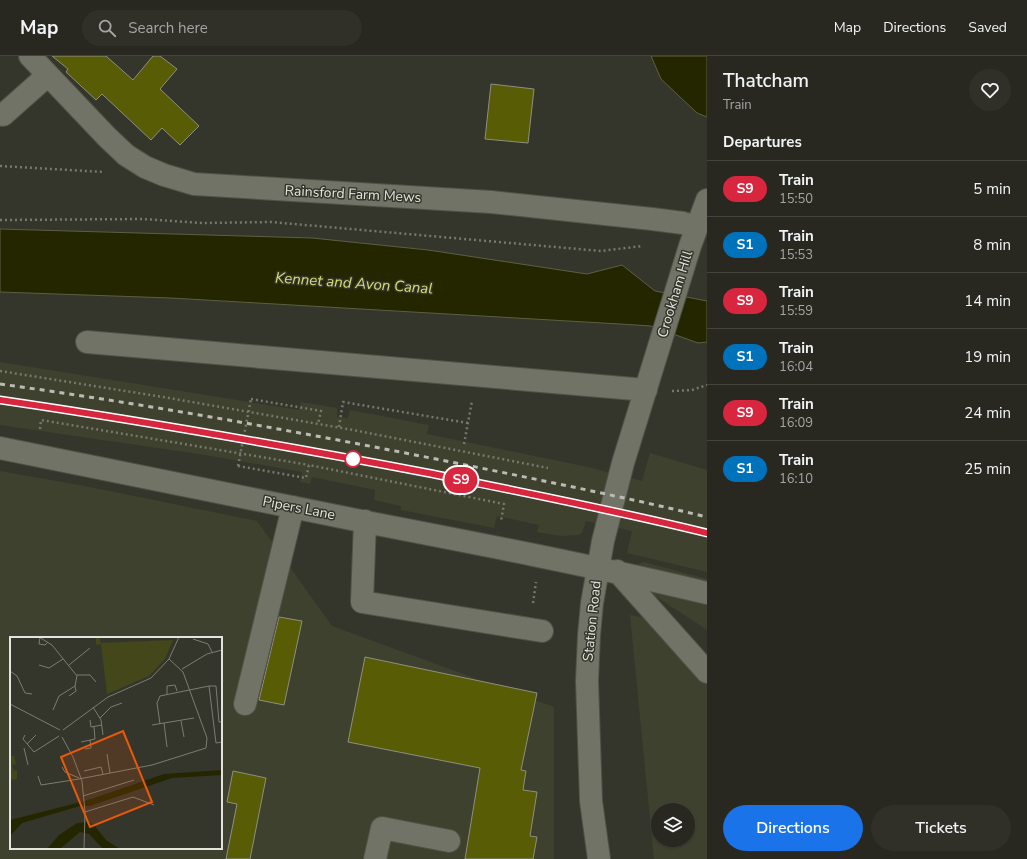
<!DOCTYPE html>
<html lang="en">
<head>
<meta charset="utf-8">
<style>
  :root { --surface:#282820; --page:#303029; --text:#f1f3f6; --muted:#a5a6a5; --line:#44443e; --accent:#1a73e8 }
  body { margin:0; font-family:"Nunito Sans",sans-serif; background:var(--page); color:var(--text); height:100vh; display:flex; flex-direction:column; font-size:15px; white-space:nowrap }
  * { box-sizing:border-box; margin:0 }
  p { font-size:13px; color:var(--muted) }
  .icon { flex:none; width:22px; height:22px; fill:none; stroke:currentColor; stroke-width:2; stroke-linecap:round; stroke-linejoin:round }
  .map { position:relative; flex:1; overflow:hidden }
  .drawer { display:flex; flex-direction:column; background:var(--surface); width:320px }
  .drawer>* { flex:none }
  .badge { padding:0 8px; border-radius:13px; font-size:14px; line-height:26px }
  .buttons { position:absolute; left:651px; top:747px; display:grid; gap:8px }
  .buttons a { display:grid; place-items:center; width:44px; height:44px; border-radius:50%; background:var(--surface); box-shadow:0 1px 3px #0004,0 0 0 1px var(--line); font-size:20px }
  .map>.badge { position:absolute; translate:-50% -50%; box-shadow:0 0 0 2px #fff }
  h2 { padding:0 16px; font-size:15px; line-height:36px }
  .round { display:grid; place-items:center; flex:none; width:42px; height:42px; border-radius:21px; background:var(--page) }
  .headline { display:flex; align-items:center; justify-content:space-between; height:68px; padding:0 16px }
  h1 { font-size:19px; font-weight:600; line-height:30px }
  .button { display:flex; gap:8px; margin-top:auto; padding:8px 16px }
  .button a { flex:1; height:46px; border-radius:24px; background:var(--accent); color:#fff; font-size:16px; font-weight:600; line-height:46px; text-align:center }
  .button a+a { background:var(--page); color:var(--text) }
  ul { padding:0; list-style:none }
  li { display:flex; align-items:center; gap:12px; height:56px; padding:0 16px; border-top:1px solid var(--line) }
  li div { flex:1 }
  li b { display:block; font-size:15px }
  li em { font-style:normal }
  li .badge { min-width:44px; font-weight:700; text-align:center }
  header { display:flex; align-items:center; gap:24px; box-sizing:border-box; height:56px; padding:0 20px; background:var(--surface); border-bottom:1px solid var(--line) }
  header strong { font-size:19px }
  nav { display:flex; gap:22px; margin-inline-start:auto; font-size:14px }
  .search { width:280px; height:36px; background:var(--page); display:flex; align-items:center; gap:10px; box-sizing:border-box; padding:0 14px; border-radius:22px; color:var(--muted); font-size:15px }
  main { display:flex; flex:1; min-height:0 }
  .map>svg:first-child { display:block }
  .built { fill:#3f412f; fill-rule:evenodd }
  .water { fill:#242600; stroke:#5d5f42 }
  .building { fill:#575c05; stroke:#8e8f82 }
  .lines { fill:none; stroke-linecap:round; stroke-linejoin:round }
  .minor-casing { stroke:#505148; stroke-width:24 }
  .path { stroke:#76776d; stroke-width:2.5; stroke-dasharray:2 3; stroke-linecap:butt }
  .minor { stroke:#717366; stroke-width:22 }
  .rail { stroke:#babbb3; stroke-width:3; stroke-dasharray:5 5; stroke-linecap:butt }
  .path-bridge { stroke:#76776d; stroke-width:2.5; stroke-dasharray:2 3; stroke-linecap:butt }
  .line-casing { stroke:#fff; stroke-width:9 }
  .line { stroke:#d7263d; stroke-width:6 }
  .stop-dot { fill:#fff; stroke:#d7263d; stroke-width:2 }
  .labels { text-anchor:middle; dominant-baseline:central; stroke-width:3; stroke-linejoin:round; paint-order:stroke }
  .street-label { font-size:14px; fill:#e3e4dd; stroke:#35362b }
  .water-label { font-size:15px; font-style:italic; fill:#d4dd74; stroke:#35362b }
  .inset-road { fill:none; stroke:#7b7c72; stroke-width:1 }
  .view { fill:#e8590c; fill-opacity:0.15; stroke:#e8590c; stroke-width:2 }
  .inset-edge { fill:none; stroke:#e3e4dd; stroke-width:2 }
</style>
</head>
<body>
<header>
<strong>Map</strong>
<div class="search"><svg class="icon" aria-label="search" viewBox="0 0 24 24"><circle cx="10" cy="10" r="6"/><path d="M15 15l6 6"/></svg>Search here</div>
<nav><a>Map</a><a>Directions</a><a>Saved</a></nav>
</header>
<main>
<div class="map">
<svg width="707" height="803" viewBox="0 0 707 803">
  <rect width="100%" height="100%" fill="#35362b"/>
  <!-- built -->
  <path class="built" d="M 0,306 L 299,354 L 301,346 L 337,352 L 337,361 L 348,362 L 350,354 L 423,368 L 429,369 L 427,378 L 588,411 L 642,425 L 650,397 L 707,414 L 707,516 L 627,497 L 632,475 L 586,465 L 582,477 L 578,479 L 561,480 L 537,476 L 539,469 L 497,460 L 494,472 L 401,454 L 401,450 L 374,444 L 375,434 L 312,421 L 310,428 L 300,426 L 302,416 L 205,399 L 0,369 Z
    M 0,415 L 90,431 L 257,465 L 332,570 L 554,651 L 554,803 L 0,803 ZM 11,582 L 221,582 L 221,792 L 11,792 Z
    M 644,506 L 707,523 L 707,574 L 617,515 Z
    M 630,559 L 681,569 L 707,599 L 707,803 L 654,803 ZM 658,754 L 688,754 L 688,784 L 658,784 Z"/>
  <!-- water -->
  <path class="water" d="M 651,0 L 707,0 L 707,61 L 697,57 L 661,23 Z
    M 0,173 L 312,182 L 428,194 L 587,218 L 622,209 L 655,235 L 707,245 L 707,286 L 698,287 L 651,270 L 620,268 L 171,242 L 0,236 Z"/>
  <!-- building -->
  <path class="building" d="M 52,0 L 106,0 L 133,24 L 153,0 L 160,0 L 177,13 L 160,33 L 199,70 L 180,89 L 162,72 L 151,84 L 102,38 L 96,44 L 66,16 L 68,13 Z
    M 491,28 L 534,33 L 528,87 L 485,83 Z
    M 279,561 L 302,565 L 284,649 L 259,644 Z
    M 365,601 L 537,637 L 521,714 L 526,715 L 523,734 L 537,736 L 530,780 L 537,781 L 533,803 L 465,803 L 480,712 L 348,686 Z
    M 233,715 L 266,722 L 250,803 L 226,803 L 237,748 L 227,746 Z"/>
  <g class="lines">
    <!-- minor casing -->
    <g class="minor-casing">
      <path id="minor" d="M 30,0 L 107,81 L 126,99 L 145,111 L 164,119 L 194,128 L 491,146 L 652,163 L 683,167 L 696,171
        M 3,59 L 48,19
        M 87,286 L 646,334
        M 0,392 C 122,417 244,442 366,466 C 480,488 594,510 707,537
        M 365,465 L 362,546 L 542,575
        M 617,515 L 707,616
        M 245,648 L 293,451
        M 375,803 L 382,772 L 449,785
        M 599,803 L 591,745 L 587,625 L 589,579 L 592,547 L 603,485 L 623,407 L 690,190 L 707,144"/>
    </g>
    <!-- path -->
    <path class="path" d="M 0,110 L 104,116
      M 0,164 L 143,163 L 202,167 L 271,166 L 601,195 L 642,190
      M 0,315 L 163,341 L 353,374 L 548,412
      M 672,335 L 692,334 L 707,329
      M 251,343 L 321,355 L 318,368
      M 339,371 L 343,346 L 468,367
      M 40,373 L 41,364 L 309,409
      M 464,388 L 472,345
      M 238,410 L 306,422 L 309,409 L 504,448 L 501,465
      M 533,547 L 536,526"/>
    <!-- minor -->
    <use href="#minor" class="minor"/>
    <!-- rail -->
    <path class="rail" d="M 0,328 C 153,349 305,377 456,407 C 540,424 624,441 707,461
      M 0,344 C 146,365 290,390 435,419 C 526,437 617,455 707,477"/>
    <!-- path-bridge -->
    <path class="path-bridge" d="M 238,410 L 251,343"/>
  </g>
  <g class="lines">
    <!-- line casing -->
    <g class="line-casing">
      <path id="line" d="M 0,344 C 143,365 286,390 428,417 C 521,436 614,454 707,477"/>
    </g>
    <!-- line -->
    <use href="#line" class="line"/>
  </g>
  <!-- markers -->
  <circle class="stop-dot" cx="353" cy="403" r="8"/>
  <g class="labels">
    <!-- street labels -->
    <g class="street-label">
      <text transform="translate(353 138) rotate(3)">Rainsford Farm Mews</text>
      <text transform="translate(675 238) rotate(-73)">Crookham Hill</text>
      <text transform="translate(299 452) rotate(11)">Pipers Lane</text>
      <text transform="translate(592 565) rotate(-84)">Station Road</text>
    </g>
    <!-- water labels -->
    <g class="water-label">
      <text transform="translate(354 227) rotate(4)">Kennet and Avon Canal</text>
    </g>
  </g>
  <!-- overview -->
  <g transform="translate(10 581)">
    <rect width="212" height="212" fill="#35362b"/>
    <path d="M 86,0 L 89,0 L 91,6 L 163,3 L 155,22 L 139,39 L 97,57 L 91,7 L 86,8 ZM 0,119 L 4,119 L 6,127 L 2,128 L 4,134 L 7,133 L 7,142 L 0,143 Z" fill="#43471a"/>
    <path d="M 212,133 L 212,138 L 162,141 L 80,169 L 70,169 L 12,186 L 0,199 L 0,183 L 75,164 L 154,137 ZM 79,185 L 85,189 L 96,203 L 110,212 L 93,212 L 79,197 L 70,195 L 50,212 L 37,212 L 49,198 L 67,186 Z" fill="#242600"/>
    <path class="inset-road" d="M 29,0 L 42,8 L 67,39 L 65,49 L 49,59 L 43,73M 30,0 L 29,7 L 35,8 L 38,5M 183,2 L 198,7 L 202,15M 29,28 L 39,31 L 53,22M 59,28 L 80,11M 172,32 L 197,17 L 212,13M 0,34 L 7,39 L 15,56 L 22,57M 67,38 L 80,38 L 86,45M 199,49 L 206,106 L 212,105M 157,57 L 157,49 L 165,48 L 167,54M 59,59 L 66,54 L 65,49M 0,67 L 50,93M 83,70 L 91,83 L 93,98M 90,81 L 101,70 L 112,66M 80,83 L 81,90 L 92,88M 171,84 L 174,100M 154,86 L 157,110M 150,87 L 147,66 L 150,59 L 199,49 L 206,49 L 209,85 L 212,85M 142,88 L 184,81M 53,93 L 98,60 L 141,41 L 159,22 L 169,0M 15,98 L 13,102 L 24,115 L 49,99M 52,100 L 63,120 L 72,144 L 75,175 L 74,212M 71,105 L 85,102 L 84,90M 17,107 L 26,98M 14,111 L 18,128M 75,112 L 81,111 L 80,103M 97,117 L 100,136M 52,130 L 55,135 L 69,141M 74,134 L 91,130 L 93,137M 28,139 L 31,148 L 69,142 L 142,128 L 196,111 L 197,101 L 173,35 L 159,22M 73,159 L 124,143M 75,175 L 123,160 L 144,168"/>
    <path class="view" d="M 113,94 L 142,165 L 80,190 L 51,120 Z"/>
    <rect width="212" height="212" class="inset-edge"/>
  </g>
</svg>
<div class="buttons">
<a><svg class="icon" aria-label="layers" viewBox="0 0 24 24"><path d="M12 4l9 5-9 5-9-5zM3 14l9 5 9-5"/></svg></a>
</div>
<b class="badge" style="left:461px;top:424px;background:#d7263d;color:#fff">S9</b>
</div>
<section class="drawer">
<div class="headline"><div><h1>Thatcham</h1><p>Train</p></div><a class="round"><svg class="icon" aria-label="heart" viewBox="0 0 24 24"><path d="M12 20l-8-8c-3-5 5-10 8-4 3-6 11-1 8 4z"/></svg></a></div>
<h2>Departures</h2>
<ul>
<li><span class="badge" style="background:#d7263d;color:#fff">S9</span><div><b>Train</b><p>15:50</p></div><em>5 min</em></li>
<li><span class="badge" style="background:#0072bc;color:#fff">S1</span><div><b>Train</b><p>15:53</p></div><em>8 min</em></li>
<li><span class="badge" style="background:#d7263d;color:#fff">S9</span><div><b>Train</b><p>15:59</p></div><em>14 min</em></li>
<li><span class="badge" style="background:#0072bc;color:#fff">S1</span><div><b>Train</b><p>16:04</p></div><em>19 min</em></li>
<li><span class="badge" style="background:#d7263d;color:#fff">S9</span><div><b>Train</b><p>16:09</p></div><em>24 min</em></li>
<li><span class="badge" style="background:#0072bc;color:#fff">S1</span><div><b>Train</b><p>16:10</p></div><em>25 min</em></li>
</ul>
<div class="button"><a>Directions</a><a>Tickets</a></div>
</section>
</main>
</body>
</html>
